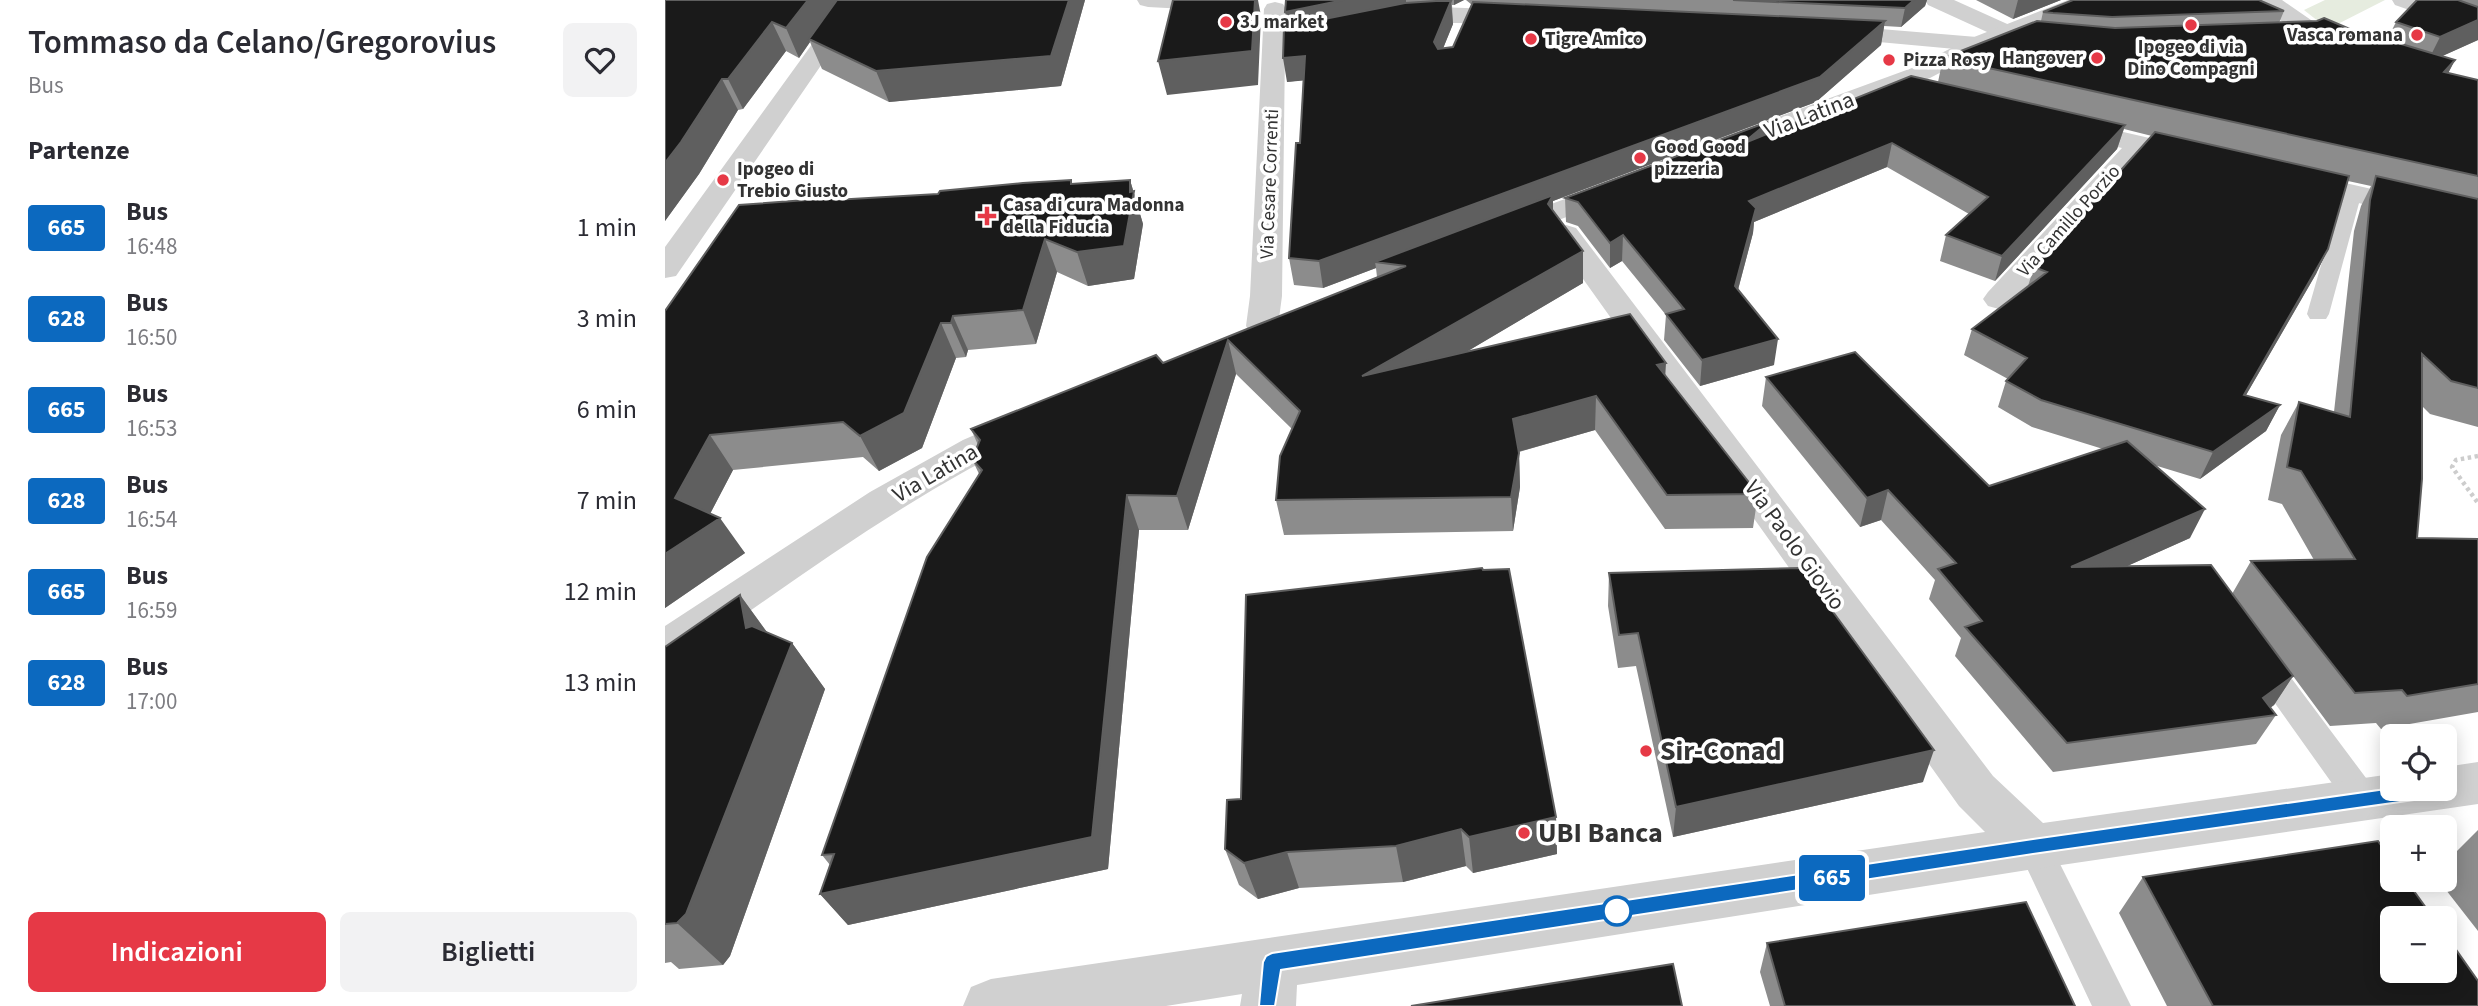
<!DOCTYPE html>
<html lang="it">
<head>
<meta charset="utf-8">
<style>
  :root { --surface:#fff; --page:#f2f2f3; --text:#2b2b33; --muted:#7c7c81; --accent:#e63946 }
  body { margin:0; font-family:"Source Sans 3",sans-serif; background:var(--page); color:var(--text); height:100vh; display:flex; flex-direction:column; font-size:26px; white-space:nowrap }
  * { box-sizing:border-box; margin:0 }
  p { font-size:23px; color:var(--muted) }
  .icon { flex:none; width:38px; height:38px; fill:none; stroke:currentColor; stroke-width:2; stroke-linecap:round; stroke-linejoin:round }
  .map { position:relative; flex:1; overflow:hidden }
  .sheet { display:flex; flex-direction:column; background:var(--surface); width:665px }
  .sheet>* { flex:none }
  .badge { padding:0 14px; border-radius:5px; font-size:24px; line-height:46px }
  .fabs { position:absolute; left:1715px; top:724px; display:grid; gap:14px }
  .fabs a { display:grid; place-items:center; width:77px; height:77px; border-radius:10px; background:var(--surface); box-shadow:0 4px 18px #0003; font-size:35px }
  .map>.badge { position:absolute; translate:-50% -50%; box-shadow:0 0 0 4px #fff }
  h2 { padding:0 28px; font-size:26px; line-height:63px }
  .round { display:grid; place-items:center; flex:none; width:74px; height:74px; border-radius:10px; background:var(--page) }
  .overview { display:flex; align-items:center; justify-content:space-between; height:119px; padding:0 28px }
  h1 { font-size:33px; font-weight:600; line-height:52px }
  .button { display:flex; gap:14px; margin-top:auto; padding:14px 28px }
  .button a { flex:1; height:80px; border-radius:10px; background:var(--accent); color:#fff; font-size:28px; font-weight:600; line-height:80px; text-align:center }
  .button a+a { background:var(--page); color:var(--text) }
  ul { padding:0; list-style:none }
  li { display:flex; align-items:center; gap:21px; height:91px; padding:0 28px }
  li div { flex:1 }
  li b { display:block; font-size:26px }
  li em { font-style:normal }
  li .badge { min-width:77px; font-weight:700; text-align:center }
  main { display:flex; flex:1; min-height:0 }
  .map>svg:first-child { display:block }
  .green { fill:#e6ecdf }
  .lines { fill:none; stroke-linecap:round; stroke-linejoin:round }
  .path { stroke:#cdcdcd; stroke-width:4.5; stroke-dasharray:3.5 3.5; stroke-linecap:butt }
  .service { fill:#d0d0d0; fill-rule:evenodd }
  .minor { fill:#d0d0d0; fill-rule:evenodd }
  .tertiary { fill:#d0d0d0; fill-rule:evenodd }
  .wall { fill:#8c8c8c; fill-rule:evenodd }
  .shaded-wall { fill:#5f5f5f }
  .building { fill:#1a1a1a; stroke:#5f5f5f; stroke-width:2 }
  .line { fill:#0c69bf; stroke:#fff; stroke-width:2 }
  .poi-dot { fill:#e63946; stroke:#fff; stroke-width:2.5 }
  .stop-dot { fill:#fff; stroke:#0c69bf; stroke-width:3.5 }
  .labels { text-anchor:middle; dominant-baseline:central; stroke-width:7; stroke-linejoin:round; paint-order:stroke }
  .far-poi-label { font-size:19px; font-weight:bold; fill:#333; stroke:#fff; text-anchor:start }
  .far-street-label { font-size:19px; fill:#333; stroke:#fff }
  .street-label { font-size:23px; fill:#333; stroke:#fff }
  .near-poi-label { font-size:28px; font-weight:bold; fill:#333; stroke:#fff; text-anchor:start }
</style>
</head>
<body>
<main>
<section class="sheet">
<div class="overview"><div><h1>Tommaso da Celano/Gregorovius</h1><p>Bus</p></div><a class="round"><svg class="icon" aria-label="heart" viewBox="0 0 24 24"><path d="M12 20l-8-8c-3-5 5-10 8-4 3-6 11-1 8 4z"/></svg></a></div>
<h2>Partenze</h2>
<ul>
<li><span class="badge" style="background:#0c69bf;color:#fff">665</span><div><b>Bus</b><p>16:48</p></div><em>1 min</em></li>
<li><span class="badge" style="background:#0c69bf;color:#fff">628</span><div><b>Bus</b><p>16:50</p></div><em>3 min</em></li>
<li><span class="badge" style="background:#0c69bf;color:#fff">665</span><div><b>Bus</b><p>16:53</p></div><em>6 min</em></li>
<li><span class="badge" style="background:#0c69bf;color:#fff">628</span><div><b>Bus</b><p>16:54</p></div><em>7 min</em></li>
<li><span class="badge" style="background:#0c69bf;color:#fff">665</span><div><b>Bus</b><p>16:59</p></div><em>12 min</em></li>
<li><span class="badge" style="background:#0c69bf;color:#fff">628</span><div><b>Bus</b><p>17:00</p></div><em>13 min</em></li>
</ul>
<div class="button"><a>Indicazioni</a><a>Biglietti</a></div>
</section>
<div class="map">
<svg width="1813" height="1006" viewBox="0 0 1813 1006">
  <rect width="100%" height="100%" fill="#fff"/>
  <!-- green -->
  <path class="green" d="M 1660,0 L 1720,0 L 1663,29 L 1639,10 Z"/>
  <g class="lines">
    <!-- path -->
    <path class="path" d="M 1813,456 L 1791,460 L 1787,467 L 1813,503"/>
    <!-- service -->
    <path class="service" d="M 1687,186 L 1697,192 L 1664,314 L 1661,319 L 1645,319 L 1642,314 L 1677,192 Z
      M 1598,651 L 1609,655 L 1710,790 L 1714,800 L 1710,810 L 1698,814 L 1686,810 L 1587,671 L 1583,663 L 1587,655 Z
      M 1369,832 L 1381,836 L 1466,1006 L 1427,1006 L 1352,847 L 1357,836 Z"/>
    <!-- minor -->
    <path class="minor" d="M 179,0 L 201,0 L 11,276 L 0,278 L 0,247 Z
      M 472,0 L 566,0 L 569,4 L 566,9 L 558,11 L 483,7 L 475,5 Z
      M 1260,0 L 1289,0 L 1360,32 L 1364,37 L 1360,42 L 1344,42 L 1263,5 Z
      M 1592,0 L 1617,0 L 1646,20 L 1687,39 L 1691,44 L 1687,49 C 1665,54 1605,18 1592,0 Z
      M 1727,0 L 1759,0 L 1813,19 L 1813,34 L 1730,5 Z
      M 610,2 L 618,4 L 621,9 L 621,34 L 668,24 L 676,26 L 679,31 L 676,36 L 620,48 L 617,296 L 613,326 L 609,333 L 597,336 L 585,333 L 581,326 L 585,296 L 599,9 L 602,4 Z
      M 773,7 L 855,10 L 863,12 L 866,17 L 863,22 L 855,24 L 726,22 L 723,17 L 726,12 Z
      M 1167,25 L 1312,37 L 1320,39 L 1324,44 L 1320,49 L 1312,51 L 1159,37 L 1156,32 L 1159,27 Z
      M 1406,120 L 1541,151 L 1545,157 L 1541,163 L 1531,165 L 1481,153 L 1345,306 L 1334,309 L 1323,306 L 1318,299 L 1323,292 L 1457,148 L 1397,134 L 1393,128 L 1397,122 Z
      M 1627,171 L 1813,213 L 1813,231 L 1617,185 L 1613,179 L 1617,173 Z
      M 901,225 L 911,228 L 1328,776 L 1378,823 L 1727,774 L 1727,789 L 1780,789 L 1780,767 L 1813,762 L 1813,804 L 1369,869 L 632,985 L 631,1006 L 575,1006 L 577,994 L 501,1006 L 298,1006 L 306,987 L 326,979 L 1320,832 L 1294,806 L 886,234 L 891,228 Z"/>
    <!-- tertiary -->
    <path class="tertiary" d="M 1403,0 L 1433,0 L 1430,5 L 1320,49 L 1265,78 L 1063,154 L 1054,156 L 1045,154 L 1041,148 L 1045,142 L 1247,68 L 1304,39 Z
      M 949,181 L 959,183 L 963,189 L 959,195 L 852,236 L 842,239 L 832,236 L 827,230 L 832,224 Z
      M 358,414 L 371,418 L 376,426 C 365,443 323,458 304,469 C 203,525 110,594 15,660 L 0,665 L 0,626 L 205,492 L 298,440 Z"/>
  </g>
  <!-- wall -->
  <path class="wall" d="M 0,0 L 420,0 L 396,86 L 224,102 L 157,69 L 145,42 L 134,58 L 121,51 L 78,109 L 73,110 L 34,174 L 0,221 Z
    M 621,0 L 799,0 L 789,5 L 787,5 L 788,24 L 778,48 L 788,47 L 807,5 L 801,0 L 1262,0 L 1260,6 L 1236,27 L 1219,26 L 1216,45 L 1151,102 L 888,201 L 888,210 L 918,251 L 918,283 L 801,352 L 1000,376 L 1093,494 L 1088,528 L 1000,529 L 930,430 L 854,452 L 855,487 L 848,531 L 619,535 L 611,500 L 627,429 L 571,374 L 523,530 L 474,530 L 443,869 L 183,925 L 155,894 L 165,865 L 157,855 L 314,474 L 307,459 L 313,445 L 306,429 L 498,363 L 712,277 L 711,268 L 658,288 L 629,285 L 624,258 L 635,143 L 638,80 L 622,82 L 623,26 Z
    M 1311,0 L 1396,0 L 1348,19 Z
    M 1752,0 L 1813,0 L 1813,40 L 1777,56 L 1790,60 L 1783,73 L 1813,80 L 1813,427 L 1765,414 L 1757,406 L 1752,538 L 1813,539 L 1813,712 L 1716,729 L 1711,723 L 1665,726 L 1580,611 L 1628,676 L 1609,705 L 1605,708 L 1611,715 L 1591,744 L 1388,772 L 1290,656 L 1296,638 L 1264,599 L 1270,580 L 1216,520 L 1195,527 L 1097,406 L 1101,377 L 1324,486 L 1438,449 L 1367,427 L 1333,407 L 1341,381 L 1343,379 L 1299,355 L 1307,329 L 1363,286 L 1369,267 L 1487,136 L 1459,129 L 1452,149 L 1330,281 L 1275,261 L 1281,235 L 1304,214 L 1222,167 L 1089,222 L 1088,233 L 1073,290 L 1109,365 L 1035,386 L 999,340 L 1001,315 L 957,261 L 945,268 L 913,226 L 901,222 L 900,198 L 1104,134 L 1273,82 L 1278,58 L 1376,21 L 1378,12 L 1619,11 L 1614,23 L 1713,41 L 1722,40 L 1731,22 ZM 1683,181 L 1706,186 L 1696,206 L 1689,231 L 1669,412 L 1634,402 L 1616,435 L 1603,500 L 1617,504 L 1649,560 L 1586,561 L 1567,594 L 1462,566 L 1525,538 L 1489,465 L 1535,479 L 1601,431 L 1615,405 L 1581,395 L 1651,274 L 1663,249 Z
    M 465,180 L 478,224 L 469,279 L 423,286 L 392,272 L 371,344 L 303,350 L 301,357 L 291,358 L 257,448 L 214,471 L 198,457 L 68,470 L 45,514 L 80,553 L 0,608 L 0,311 L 170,198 L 172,200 L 273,194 Z
    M 944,573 L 1258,782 L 1008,837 L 971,666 L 953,668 L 943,606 Z
    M 75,595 L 102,632 L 127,643 L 160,689 L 65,956 L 58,965 L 14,969 L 6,962 L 0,963 L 0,647 Z
    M 891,817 L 892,854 L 808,873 L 801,866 L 738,882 L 634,888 L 593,899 L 574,885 L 560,849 Z
    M 1813,830 L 1813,931 L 1774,881 L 1780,880 L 1780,876 L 1790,866 L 1785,858 Z
    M 1478,877 L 1813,1006 L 1502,1006 L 1454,913 Z
    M 1102,943 L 1410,1006 L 1105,1006 L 1095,972 Z"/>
  <!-- shaded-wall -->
  <path class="shaded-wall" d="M 143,0 L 176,0 L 144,39 L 145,42 L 134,58 L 121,28 Z
    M 404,0 L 420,0 L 396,86 L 224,102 L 211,71 Z
    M 590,0 L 593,0 L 596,16 L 593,85 L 502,95 L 493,61 Z
    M 679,0 L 741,0 L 741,6 L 624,31 L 620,12 Z
    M 789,0 L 799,0 L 789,5 Z
    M 1249,0 L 1262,0 L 1260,6 L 1236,27 L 1240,8 Z
    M 1353,0 L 1396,0 L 1348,19 Z
    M 786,1 L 788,24 L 771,66 L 769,42 Z
    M 1813,20 L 1813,40 L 1762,63 L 1775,37 Z
    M 1220,21 L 1216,45 L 1151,102 L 888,201 L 888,227 L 710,262 L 711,268 L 658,288 L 654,261 Z
    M 107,22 L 121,51 L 78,109 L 63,79 Z
    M 640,56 L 644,80 L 622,82 L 618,58 Z
    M 1790,60 L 1775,89 L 1779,72 Z
    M 57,79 L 73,110 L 34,174 L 0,221 L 0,163 Z
    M 1105,121 L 1102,144 L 1077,144 Z
    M 1460,125 L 1452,149 L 1330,281 L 1337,256 Z
    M 1227,143 L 1222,167 L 1089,222 L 1088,233 L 1067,312 L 1070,286 L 1084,201 Z
    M 465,180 L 478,224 L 469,279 L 423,286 L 412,252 L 465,192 Z
    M 958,235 L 957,261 L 945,268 L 945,243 Z
    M 380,239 L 392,272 L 371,344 L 358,310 Z
    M 1663,249 L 1651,274 L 1566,421 L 1579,395 Z
    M 918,251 L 918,283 L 703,410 L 697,376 Z
    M 288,316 L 303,350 L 301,357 L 286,323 Z
    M 276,323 L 291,358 L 257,448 L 214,471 L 195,436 Z
    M 1113,339 L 1109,365 L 1035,386 L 1037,360 Z
    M 563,340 L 571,374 L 523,530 L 512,496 Z
    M 1001,363 L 999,397 L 992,365 Z
    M 931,396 L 930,430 L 849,453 L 848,419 Z
    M 1615,405 L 1601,431 L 1535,479 L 1548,452 Z
    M 45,435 L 68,470 L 36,531 L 55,518 L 80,553 L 0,608 L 0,554 L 10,498 Z
    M 854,453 L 855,487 L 848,531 L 846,497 Z
    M 1223,490 L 1216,520 L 1195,527 L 1202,498 Z
    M 462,495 L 474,530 L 443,869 L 183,925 L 155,894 Z
    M 1540,509 L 1525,538 L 1393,597 L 1406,567 Z
    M 75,595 L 109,642 L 127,643 L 160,689 L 65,956 L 58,965 L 12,923 L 81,628 Z
    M 1628,676 L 1609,705 L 1591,718 L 1598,698 Z
    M 1269,750 L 1258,782 L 1008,837 L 1011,807 Z
    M 891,817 L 892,854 L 808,873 L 804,837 Z
    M 796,829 L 801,866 L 738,882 L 731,846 Z
    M 622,852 L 634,888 L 593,899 L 579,863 Z"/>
  <!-- building -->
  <path class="building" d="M 0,0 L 143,0 L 121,28 L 107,22 L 63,79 L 57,79 L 16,142 L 0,163 Z
    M 172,0 L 404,0 L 386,56 L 211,71 L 144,39 Z
    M 508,0 L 590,0 L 587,51 L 493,61 Z
    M 621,0 L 679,0 L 620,12 Z
    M 1068,0 L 1249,0 L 1240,8 Z
    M 1408,0 L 1594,0 L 1619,11 L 1447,17 L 1388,13 L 1378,12 Z
    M 1752,0 L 1793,0 L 1813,7 L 1813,20 L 1775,37 L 1731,22 Z
    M 771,1 L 786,1 L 769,42 L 773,49 L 788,47 L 808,2 L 1220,21 L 1155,77 L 654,261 L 624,258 L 631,143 L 635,143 L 640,56 L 618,58 L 619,27 L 740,3 Z
    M 1659,18 L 1713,41 L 1716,38 L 1790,60 L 1779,72 L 1813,80 L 1813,176 L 1278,58 L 1372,21 L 1450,28 L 1652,21 Z
    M 1246,76 L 1460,125 L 1337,256 L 1281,235 L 1323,197 L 1227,143 L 1084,201 L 1091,208 L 1070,286 L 1113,339 L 1037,360 L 1001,314 L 1019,309 L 958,235 L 945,243 L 913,202 L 900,198 L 1105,121 L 1077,144 Z
    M 1490,132 L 1684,176 L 1663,249 L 1579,395 L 1615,405 L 1548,452 L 1376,400 L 1341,381 L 1362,358 L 1307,329 L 1382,272 L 1369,267 Z
    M 1711,176 L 1813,199 L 1813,388 L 1786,381 L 1757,354 L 1757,479 L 1752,538 L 1813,539 L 1813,684 L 1742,696 L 1737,690 L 1690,693 L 1586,561 L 1690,559 L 1636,471 L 1622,467 L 1634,402 L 1685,417 L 1705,200 Z
    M 406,180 L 406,184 L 465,180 L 465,192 L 469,191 L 459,246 L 412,252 L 380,239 L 358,310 L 288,316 L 286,323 L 276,323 L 239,413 L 195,436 L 178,422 L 45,435 L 10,498 L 55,518 L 0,554 L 0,311 L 74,205 L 170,198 L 169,200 L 273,194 L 275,191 L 358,183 Z
    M 888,195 L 883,204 L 918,251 L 697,376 L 965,314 L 1001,363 L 992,365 L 1093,494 L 1002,495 L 931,396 L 848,419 L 854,453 L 846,497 L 611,500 L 615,456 L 635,411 L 563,340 L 512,496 L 462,495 L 427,837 L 155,894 L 169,854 L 157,855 L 262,557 L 317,470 L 307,459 L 315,440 L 306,429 L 491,355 L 498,363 L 592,325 L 741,266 L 710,262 Z
    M 1190,352 L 1324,486 L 1462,441 L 1540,509 L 1406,567 L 1546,565 L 1628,676 L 1598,698 L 1611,715 L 1402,743 L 1300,627 L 1317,621 L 1273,569 L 1291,563 L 1223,490 L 1202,498 L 1101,377 Z
    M 817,568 L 818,570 L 844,569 L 891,817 L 804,837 L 796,829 L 731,846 L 622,852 L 579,863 L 560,849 L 562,800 L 576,799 L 581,595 Z
    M 1136,568 L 1269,750 L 1011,807 L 973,633 L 954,635 L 944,573 Z
    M 75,595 L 81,628 L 87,626 L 127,643 L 21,914 L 12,923 L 0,924 L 0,647 Z
    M 1713,841 L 1727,861 L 1727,880 L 1741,880 L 1769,919 L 1727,919 L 1727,971 L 1780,971 L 1780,934 L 1813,981 L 1813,1006 L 1548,1006 L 1478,877 Z
    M 1361,902 L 1410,1006 L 1120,1006 L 1102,943 Z
    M 1008,964 L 1017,1006 L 746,1006 Z"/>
  <!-- line -->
  <path class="line" d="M 1770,782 L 1776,784 L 1779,789 L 1776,794 L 1770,797 L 1368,854 L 616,970 L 610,1006 L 594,1006 L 598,962 L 601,956 L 607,953 L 1368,839 Z"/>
  <!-- markers -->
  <g class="poi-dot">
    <circle cx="561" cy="22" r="7"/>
    <circle cx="1526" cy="25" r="7"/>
    <circle cx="1752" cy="35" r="7"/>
    <circle cx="866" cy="39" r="7"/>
    <circle cx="1432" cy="58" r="7"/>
    <circle cx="1224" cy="60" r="7"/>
    <circle cx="975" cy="158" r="7"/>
    <circle cx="58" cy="180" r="7"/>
    <path d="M318.5 205.5h7v7h7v7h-7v7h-7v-7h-7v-7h7z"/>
    <circle cx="981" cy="751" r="7"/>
    <circle cx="859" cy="833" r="7"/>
  </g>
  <circle class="stop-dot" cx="952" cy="911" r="14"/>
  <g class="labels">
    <!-- far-poi labels -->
    <g class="far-poi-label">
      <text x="575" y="22">3J market</text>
      <text x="1738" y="35" text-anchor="end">Vasca romana</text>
      <text x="880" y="39">Tigre Amico</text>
      <text x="1526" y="47" text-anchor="middle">Ipogeo di via<tspan x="1526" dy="22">Dino Compagni</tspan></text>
      <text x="1418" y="58" text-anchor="end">Hangover</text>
      <text x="1238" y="60">Pizza Rosy</text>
      <text x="989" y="147">Good Good<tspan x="989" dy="22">pizzeria</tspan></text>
      <text x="72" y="169">Ipogeo di<tspan x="72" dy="22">Trebio Giusto</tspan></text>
      <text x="338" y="205">Casa di cura Madonna<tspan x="338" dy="22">della Fiducia</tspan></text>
    </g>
    <!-- far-street labels -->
    <g class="far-street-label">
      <text transform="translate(605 184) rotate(-88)">Via Cesare Correnti</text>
      <text transform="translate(1404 221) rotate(-48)">Via Camillo Porzio</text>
    </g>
    <!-- street labels -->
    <g class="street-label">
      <text transform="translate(1144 115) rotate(-21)">Via Latina</text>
      <text transform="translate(270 473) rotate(-30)">Via Latina</text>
      <text transform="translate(1130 545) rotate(54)">Via Paolo Giovio</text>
    </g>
    <!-- near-poi labels -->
    <g class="near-poi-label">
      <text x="995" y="751">Sir-Conad</text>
      <text x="873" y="833">UBI Banca</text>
    </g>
  </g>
</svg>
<div class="fabs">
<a><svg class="icon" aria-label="locate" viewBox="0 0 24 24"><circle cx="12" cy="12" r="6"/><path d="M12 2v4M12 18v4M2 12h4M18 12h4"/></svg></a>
<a>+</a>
<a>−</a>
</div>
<b class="badge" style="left:1167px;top:878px;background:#0c69bf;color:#fff">665</b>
</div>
</main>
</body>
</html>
